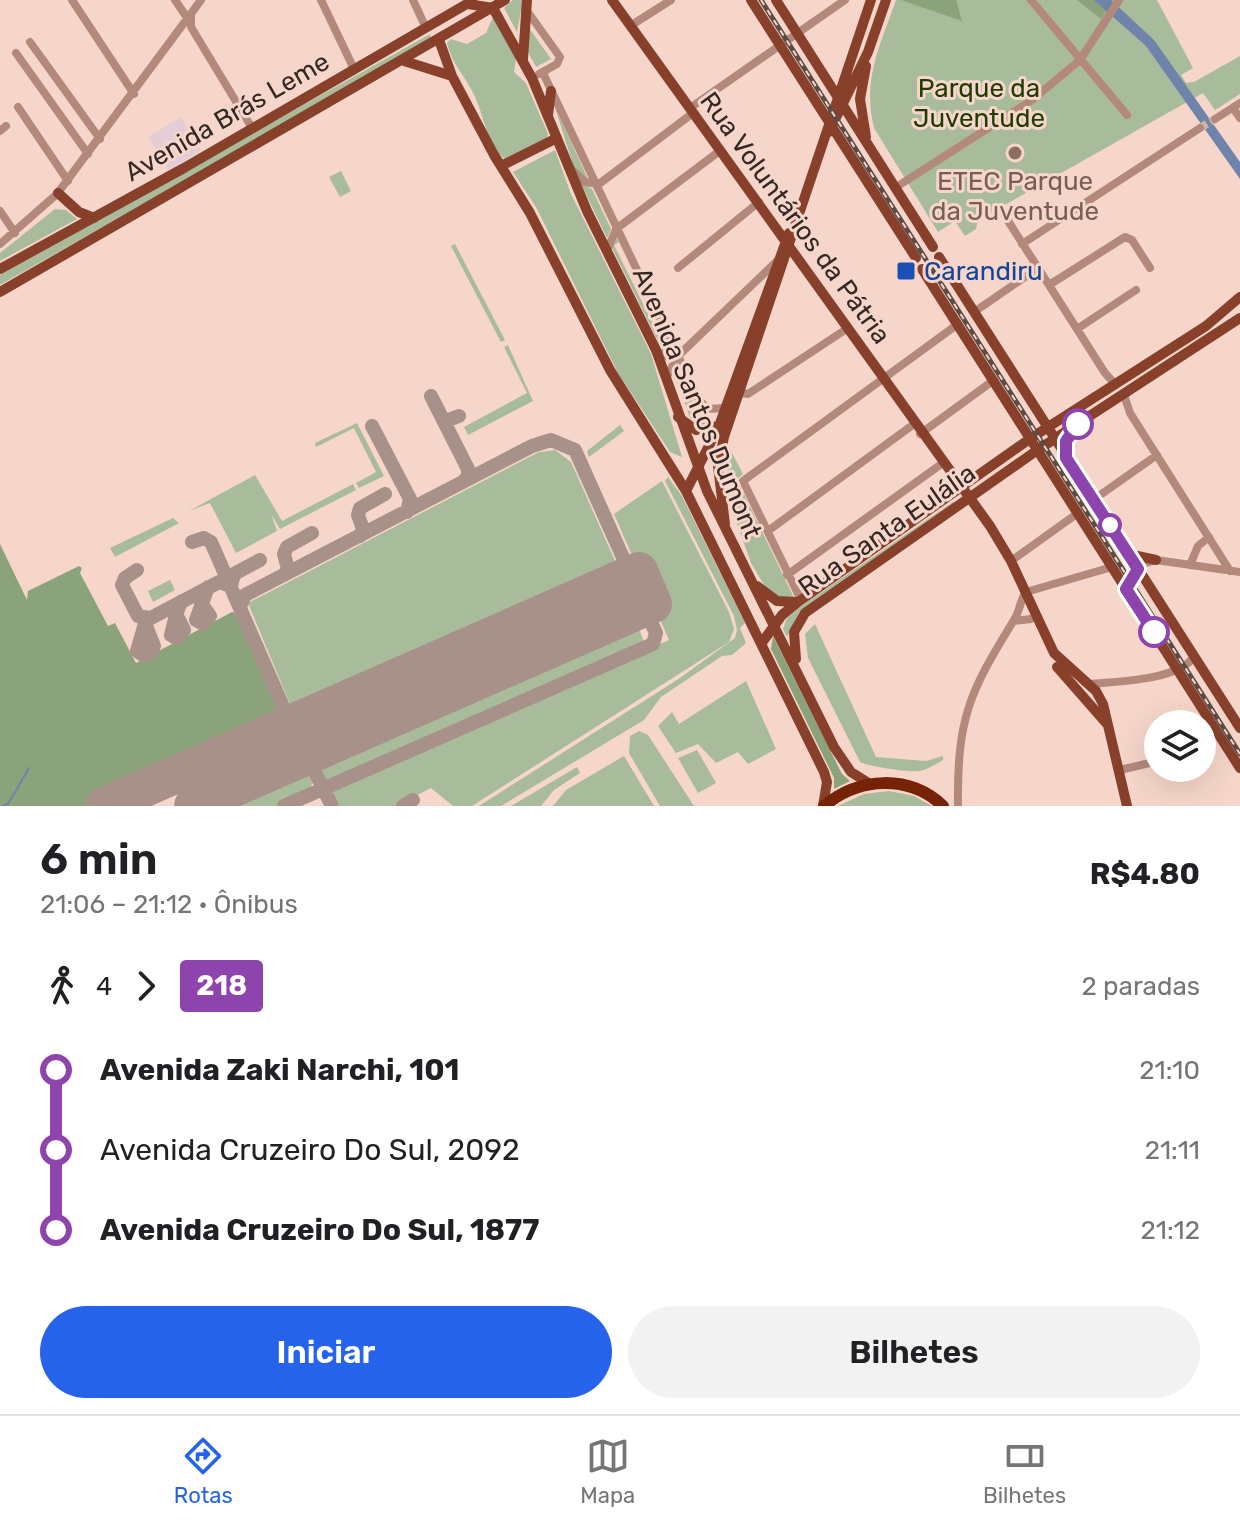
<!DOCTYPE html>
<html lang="pt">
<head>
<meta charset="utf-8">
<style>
  :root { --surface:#fff; --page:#f2f2f2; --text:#202124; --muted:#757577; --line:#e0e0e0; --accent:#2563eb }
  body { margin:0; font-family:Rubik,sans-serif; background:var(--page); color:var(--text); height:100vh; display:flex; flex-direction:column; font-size:30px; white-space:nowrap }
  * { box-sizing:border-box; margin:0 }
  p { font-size:26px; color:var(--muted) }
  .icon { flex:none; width:44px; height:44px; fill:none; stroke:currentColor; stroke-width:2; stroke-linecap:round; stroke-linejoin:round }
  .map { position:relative; height:806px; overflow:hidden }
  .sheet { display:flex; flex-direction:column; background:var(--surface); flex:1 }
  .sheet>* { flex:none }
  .badge { padding:0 16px; border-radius:6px; font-size:28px; line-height:52px }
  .buttons { position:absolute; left:1144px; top:710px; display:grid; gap:16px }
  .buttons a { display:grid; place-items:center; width:72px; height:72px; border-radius:50%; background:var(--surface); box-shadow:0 8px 32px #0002; font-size:40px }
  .map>.badge { position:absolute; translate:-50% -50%; box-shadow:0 0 0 4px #fff }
  .legs { display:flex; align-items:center; gap:12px; height:88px; padding:0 40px; font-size:26px }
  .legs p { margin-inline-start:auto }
  .head { display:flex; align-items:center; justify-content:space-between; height:136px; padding:0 40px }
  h1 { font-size:44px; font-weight:600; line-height:60px }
  .action { display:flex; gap:16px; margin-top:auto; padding:16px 40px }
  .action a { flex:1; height:92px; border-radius:48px; background:var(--accent); color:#fff; font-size:32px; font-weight:600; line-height:92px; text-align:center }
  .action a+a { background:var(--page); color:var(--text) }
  ul { padding:0 40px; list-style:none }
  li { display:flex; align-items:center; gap:28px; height:80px; font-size:30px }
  li i { display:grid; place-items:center; width:12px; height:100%; margin:0 10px; background:currentColor }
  li i::after { content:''; width:20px; height:20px; margin:-10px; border:6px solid; border-radius:50%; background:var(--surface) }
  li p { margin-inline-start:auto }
  li:first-child i { background:linear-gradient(#0000 50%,currentColor 0) }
  li:last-child i { background:linear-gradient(currentColor 50%,#0000 0) }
  .tabs { display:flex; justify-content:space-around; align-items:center; height:112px; border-top:2px solid var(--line); background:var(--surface); font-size:22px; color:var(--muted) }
  .tabs a { display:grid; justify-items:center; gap:4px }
  .tabs .active { color:var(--accent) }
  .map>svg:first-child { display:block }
  .medical { fill:#e5cdd7 }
  .green { fill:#a8bb9b }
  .forest { fill:#8ba37b }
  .water { fill:#6f84aa }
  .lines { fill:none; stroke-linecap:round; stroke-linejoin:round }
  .stream { stroke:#6f84aa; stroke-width:2 }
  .taxiway { stroke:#a89188; stroke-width:14 }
  .runway { stroke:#a89188; stroke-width:38 }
  .minor-tunnel { stroke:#cfb3a9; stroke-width:8; stroke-dasharray:8 4; stroke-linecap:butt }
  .minor { stroke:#b3897c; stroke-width:8 }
  .major { stroke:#88402b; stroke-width:10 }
  .highway { stroke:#762204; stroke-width:12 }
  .rail-casing { stroke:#5b4c45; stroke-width:5 }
  .rail { stroke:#f6d6ca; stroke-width:2; stroke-dasharray:6; stroke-linecap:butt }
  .line-1-casing { stroke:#fff; stroke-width:18 }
  .line-1 { stroke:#8e44ad; stroke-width:12 }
  .education-dot { fill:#8d6e63; stroke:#f6d6ca; stroke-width:3 }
  .transit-dot { fill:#1a4fb4; stroke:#f6d6ca; stroke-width:3 }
  .stop-1-dot { fill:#fff; stroke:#8e44ad; stroke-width:4 }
  .labels { text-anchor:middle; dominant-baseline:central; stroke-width:6; stroke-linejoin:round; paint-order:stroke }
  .park-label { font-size:26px; fill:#1f3c00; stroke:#f6d6ca }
  .street-label { font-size:26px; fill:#332823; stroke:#f6d6ca }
  .education-label { font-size:26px; fill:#785e54; stroke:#f6d6ca }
  .transit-label { font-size:26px; fill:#164399; stroke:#f6d6ca; text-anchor:start }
</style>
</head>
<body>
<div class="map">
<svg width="1240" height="806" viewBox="0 0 1240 806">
  <rect width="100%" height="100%" fill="#f6d6ca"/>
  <!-- medical -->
  <path class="medical" d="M 181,117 L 201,151 L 168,170 L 148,137 Z"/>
  <!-- green -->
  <path class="green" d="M 513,0 L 523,0 L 517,32 L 504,8 Z
    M 896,0 L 1157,0 L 1193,68 L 1181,75 L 1186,83 L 1194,82 L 1240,56 L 1240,94 L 1215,110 L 1203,93 L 978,220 L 976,229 L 965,236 L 955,221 L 938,232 L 874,128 C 862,80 880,46 896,0 Z
    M 493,17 L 516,59 L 514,72 L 526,83 L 548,134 L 547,138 L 505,159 C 488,147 484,117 476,99 C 468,79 452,65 447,43 L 451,39 L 467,44 L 486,33 Z
    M 529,28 L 551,59 L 536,67 L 528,52 Z
    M 430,34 L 431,40 L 0,285 L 0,275 Z
    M 555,107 L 588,179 L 575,171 Z
    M 555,150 L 571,194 L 651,354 L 682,457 L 670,452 L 618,373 L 536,207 L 513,172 Z
    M 341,171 L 351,191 L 340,197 L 329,177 Z
    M 580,182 L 592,189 L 611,229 L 607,238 Z
    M 55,209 L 66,210 L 77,219 L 0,261 L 0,253 Z
    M 615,236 L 619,242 L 614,245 L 665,348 L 661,347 L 611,246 Z
    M 455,244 L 505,340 L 501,342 L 451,246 Z
    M 508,345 L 533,401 L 468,435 L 464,427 L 527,393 L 504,347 Z
    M 676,379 L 687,398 L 692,399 L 702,415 L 712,419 L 700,425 L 691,420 Z
    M 357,423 L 384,476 L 359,488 L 356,483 L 376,472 L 354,428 L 316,447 L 315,443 Z
    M 620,425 L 624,431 L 589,457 L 587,451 Z
    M 729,447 L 743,474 L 737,479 L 794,598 L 783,600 L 769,593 L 751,563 L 725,490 Z
    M 555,450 L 571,462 L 620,572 L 618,579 L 317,712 L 303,714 L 292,709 L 248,603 L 539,452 Z
    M 255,475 L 282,521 L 353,484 L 356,490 L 280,529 L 271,514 L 277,531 L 236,553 L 210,503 L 189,511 Z
    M 668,477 L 682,496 L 745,623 L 740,628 L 746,643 L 732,655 L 722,656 L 661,697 L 644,720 L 501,806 L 479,806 L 680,678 L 735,638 L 737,630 L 734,616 L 665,481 Z
    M 662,481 L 729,612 L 734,629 L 729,642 L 472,806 L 453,806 L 431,788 L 396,806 L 339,806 L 331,794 L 334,787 L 669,640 L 614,514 Z
    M 953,502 L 955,505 L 799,612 L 787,637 L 783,629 L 787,618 L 804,604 Z
    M 173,518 L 179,523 L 115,557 L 110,548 Z
    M 170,580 L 175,590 L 153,602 L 148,591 Z
    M 626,616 L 634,617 L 643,639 L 640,647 L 342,777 L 328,782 L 322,777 L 316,758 L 323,749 Z
    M 815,624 L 876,757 L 926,761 L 943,756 L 943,760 C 936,764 927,770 919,771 C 911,773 867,766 860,762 L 808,658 L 805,634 Z
    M 746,681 L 776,749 L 748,764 L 738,752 L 716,763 L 698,744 L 676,753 L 658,726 L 672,712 L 679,724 Z
    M 639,731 L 648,735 L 694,806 L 660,806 L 629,753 L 630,736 Z
    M 697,750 L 716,783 L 698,793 L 678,758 Z
    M 624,756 L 654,806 L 553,806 L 566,790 Z
    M 294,762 L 305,767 L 312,783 L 310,791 L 276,806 L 193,806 Z
    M 577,767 L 580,773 L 554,790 L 541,806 L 511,806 Z
    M 889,791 L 914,796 L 932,806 L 838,806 L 864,794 Z"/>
  <!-- forest -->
  <path class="forest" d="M 901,0 L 956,0 L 962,21 Z
    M 1077,0 L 1113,0 L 1101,19 Z
    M 0,544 L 27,600 L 28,591 L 79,566 L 82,568 L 80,573 L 108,626 L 115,623 L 136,663 L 232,612 L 235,613 L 278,712 L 275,728 L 104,806 L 0,806 Z
    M 773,636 L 842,774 L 850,781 L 834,789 L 834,778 L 771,649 Z"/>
  <!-- water -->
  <path class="water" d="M 1094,0 L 1111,0 L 1154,40 L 1240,162 L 1240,179 L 1146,46 Z"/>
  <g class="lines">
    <!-- stream -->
    <path class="stream" d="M 2,806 L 8,804 L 29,768"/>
    <!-- taxiway -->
    <path class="taxiway" d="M 431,396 L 468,469 L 468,476 L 463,482
      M 445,424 L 448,420 L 459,416
      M 372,426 L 410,499 L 407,512
      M 360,536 L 363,529 L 358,515 L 360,508 L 385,494
      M 192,542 L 204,538 L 211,542 L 292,727 L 307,734 L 327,727
      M 137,570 L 125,578 L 122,585 L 138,616 L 149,618
      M 284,575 L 288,569 L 284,554 L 287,547 L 312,533
      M 201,603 L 210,616 L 203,624 L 196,620 L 208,587
      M 240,607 L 245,595 L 532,446 L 551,440 L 575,450 L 633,580 L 631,588 L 622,596 L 557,626
      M 176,614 L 184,630 L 176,638 L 171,635 C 174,624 176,610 182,601
      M 145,623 L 154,646 L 150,653 L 143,655 L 137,651 L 144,627 C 145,624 145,622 147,620 L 219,582 L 231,586 L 234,574 L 260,560
      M 316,733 L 308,739 L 305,753 L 332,806
      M 268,753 L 292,745 L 305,753
      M 284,806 L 653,644 L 656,633 L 642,603 L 628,598 L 616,601
      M 403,806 L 413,800"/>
    <!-- runway -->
    <path class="runway" d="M 104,806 L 639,571 L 653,604 L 193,806"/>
    <!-- minor-tunnel -->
    <path class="minor-tunnel" d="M 1200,128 L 1215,119"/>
    <!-- minor -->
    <path class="minor" d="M 72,0 L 134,94
      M 175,0 L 188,19
      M 321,0 L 354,69
      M 413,0 L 426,28
      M 1031,0 L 1127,115
      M 525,8 L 560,57 L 557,64 L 539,74
      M 191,14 L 191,27 L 252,128
      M 630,26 L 671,0
      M 30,42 L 100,139
      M 16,53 L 88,154
      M 543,73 L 699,400 L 708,409 L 725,408
      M 18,107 L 68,181
      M 690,108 L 845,0
      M 1233,108 L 1240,118
      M 1215,119 L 1240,103
      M 0,131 L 6,126
      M 571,169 L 585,182 L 599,184 L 693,113
      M 901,184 L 1032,100 L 1080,60 L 1119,0
      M 0,211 L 15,233
      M 1003,213 L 1105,373 L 1115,384
      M 0,244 L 57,194 L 201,0
      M 1022,244 L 1200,128
      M 607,251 L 616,229 L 721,150
      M 678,268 L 759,202
      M 1049,285 L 1125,237 L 1132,240 L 1150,268
      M 974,312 L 1038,268
      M 1077,329 L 1136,290
      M 657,351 L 668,357 L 678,356 L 776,262
      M 666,378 L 678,356
      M 741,393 L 748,394 L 848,328
      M 1124,395 L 1130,413 L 1230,571
      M 920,434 L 994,380
      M 1093,500 L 1157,455
      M 772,528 L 914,424
      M 1011,561 L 1078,513
      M 1190,565 L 1198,546 L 1209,537
      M 787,575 L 940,465
      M 1126,589 L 1143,564 L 1156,560 L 1240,572
      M 801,600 L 743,481 L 958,324
      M 1014,621 L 1031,619
      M 1088,684 C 1115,682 1181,680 1194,656
      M 1120,770 L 1158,761
      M 958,806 C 957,718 969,693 1014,620 C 1020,611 1020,600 1026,592 L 1112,567"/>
    <!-- major -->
    <path class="major" d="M 612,0 L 990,526 L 1011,561 L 1054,653 L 1096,691 L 1103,704 L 1127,806
      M 751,0 L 916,258
      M 776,0 L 933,247
      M 468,4 L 493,8 L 532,78 L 587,211 L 656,350 L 707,491 L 834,747 L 851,772 L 870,784
      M 439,40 L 452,76 L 494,155 L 530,213 L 610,370 L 686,491 L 824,772 L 827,782 L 823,806
      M 523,59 L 527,0
      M 404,61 L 452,76
      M 548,115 L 551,91
      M 829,132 L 868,52 L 886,0
      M 866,137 L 860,99 L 866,66
      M 501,166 L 557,138
      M 58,193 L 79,212 L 94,218
      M 939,257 L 1240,728
      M 0,269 L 184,168 L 472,1
      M 922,269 L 1240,768
      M 0,292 L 505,0
      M 678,417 L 696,430 L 719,426
      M 686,491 L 719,426 L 789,233
      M 725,524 L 718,466 L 724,437 L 871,0
      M 1128,554 L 1156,560
      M 757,586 L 777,601 L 796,602
      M 761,644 L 782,615 L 798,602 L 1031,438 L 1206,326 L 1240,297
      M 796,659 L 794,632 L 805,613 L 1039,449 L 1240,318
      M 1057,667 L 1107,724"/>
    <!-- highway -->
    <path class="highway" d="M 824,806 C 859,777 909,774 943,806"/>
    <!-- rail casing -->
    <g class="rail-casing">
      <path id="rail" d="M 761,0 L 1240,754"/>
    </g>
    <!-- rail -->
    <use href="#rail" class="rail"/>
  </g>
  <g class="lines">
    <!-- line-1 casing -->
    <g class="line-1-casing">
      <path id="line-1" d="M 1078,424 L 1066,441 L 1066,458 L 1138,569 L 1126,589 L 1154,632"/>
    </g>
    <!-- line-1 -->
    <use href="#line-1" class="line-1"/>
  </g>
  <!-- markers -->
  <circle class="education-dot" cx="1015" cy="153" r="8"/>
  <rect class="transit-dot" x="896" y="261" width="20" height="20" rx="4"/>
  <g class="stop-1-dot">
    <circle cx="1078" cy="424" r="14"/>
    <circle cx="1110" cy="525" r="10"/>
    <circle cx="1154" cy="632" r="14"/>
  </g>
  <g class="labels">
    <!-- park labels -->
    <g class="park-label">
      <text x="979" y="88">Parque da<tspan x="979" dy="30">Juventude</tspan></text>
    </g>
    <!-- street labels -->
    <g class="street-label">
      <text transform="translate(227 117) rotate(-30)">Avenida Brás Leme</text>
      <text transform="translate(795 218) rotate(54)">Rua Voluntários da Pátria</text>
      <text transform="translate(697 403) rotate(67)">Avenida Santos Dumont</text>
      <text transform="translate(887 530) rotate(-35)">Rua Santa Eulália</text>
    </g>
    <!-- education labels -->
    <g class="education-label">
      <text x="1015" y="181">ETEC Parque<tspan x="1015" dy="30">da Juventude</tspan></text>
    </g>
    <!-- transit labels -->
    <g class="transit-label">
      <text x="924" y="271">Carandiru</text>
    </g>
  </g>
</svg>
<div class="buttons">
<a><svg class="icon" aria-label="layers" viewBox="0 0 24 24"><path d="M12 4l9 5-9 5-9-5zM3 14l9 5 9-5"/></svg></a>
</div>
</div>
<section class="sheet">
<div class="head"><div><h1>6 min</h1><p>21:06 – 21:12 · Ônibus</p></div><b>R$4.80</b></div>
<div class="legs"><svg class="icon" aria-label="walk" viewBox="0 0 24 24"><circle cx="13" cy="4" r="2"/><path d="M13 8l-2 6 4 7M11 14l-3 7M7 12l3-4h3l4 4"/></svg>4<svg class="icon" aria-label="forward" viewBox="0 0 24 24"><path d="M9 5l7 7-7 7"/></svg><b class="badge" style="background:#8e44ad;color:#fff">218</b><p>2 paradas</p></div>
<ul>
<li><i style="color:#8e44ad"></i><b>Avenida Zaki Narchi, 101</b><p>21:10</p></li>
<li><i style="color:#8e44ad"></i><span>Avenida Cruzeiro Do Sul, 2092</span><p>21:11</p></li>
<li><i style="color:#8e44ad"></i><b>Avenida Cruzeiro Do Sul, 1877</b><p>21:12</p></li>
</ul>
<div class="action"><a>Iniciar</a><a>Bilhetes</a></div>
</section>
<nav class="tabs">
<a class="active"><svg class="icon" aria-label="directions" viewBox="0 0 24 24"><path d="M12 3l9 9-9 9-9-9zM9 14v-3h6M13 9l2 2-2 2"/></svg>Rotas</a>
<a><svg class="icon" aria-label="map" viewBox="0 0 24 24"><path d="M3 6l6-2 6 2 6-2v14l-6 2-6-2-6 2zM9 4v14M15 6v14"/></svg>Mapa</a>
<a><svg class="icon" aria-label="tickets" viewBox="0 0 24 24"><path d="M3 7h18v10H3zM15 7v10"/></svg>Bilhetes</a>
</nav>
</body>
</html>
